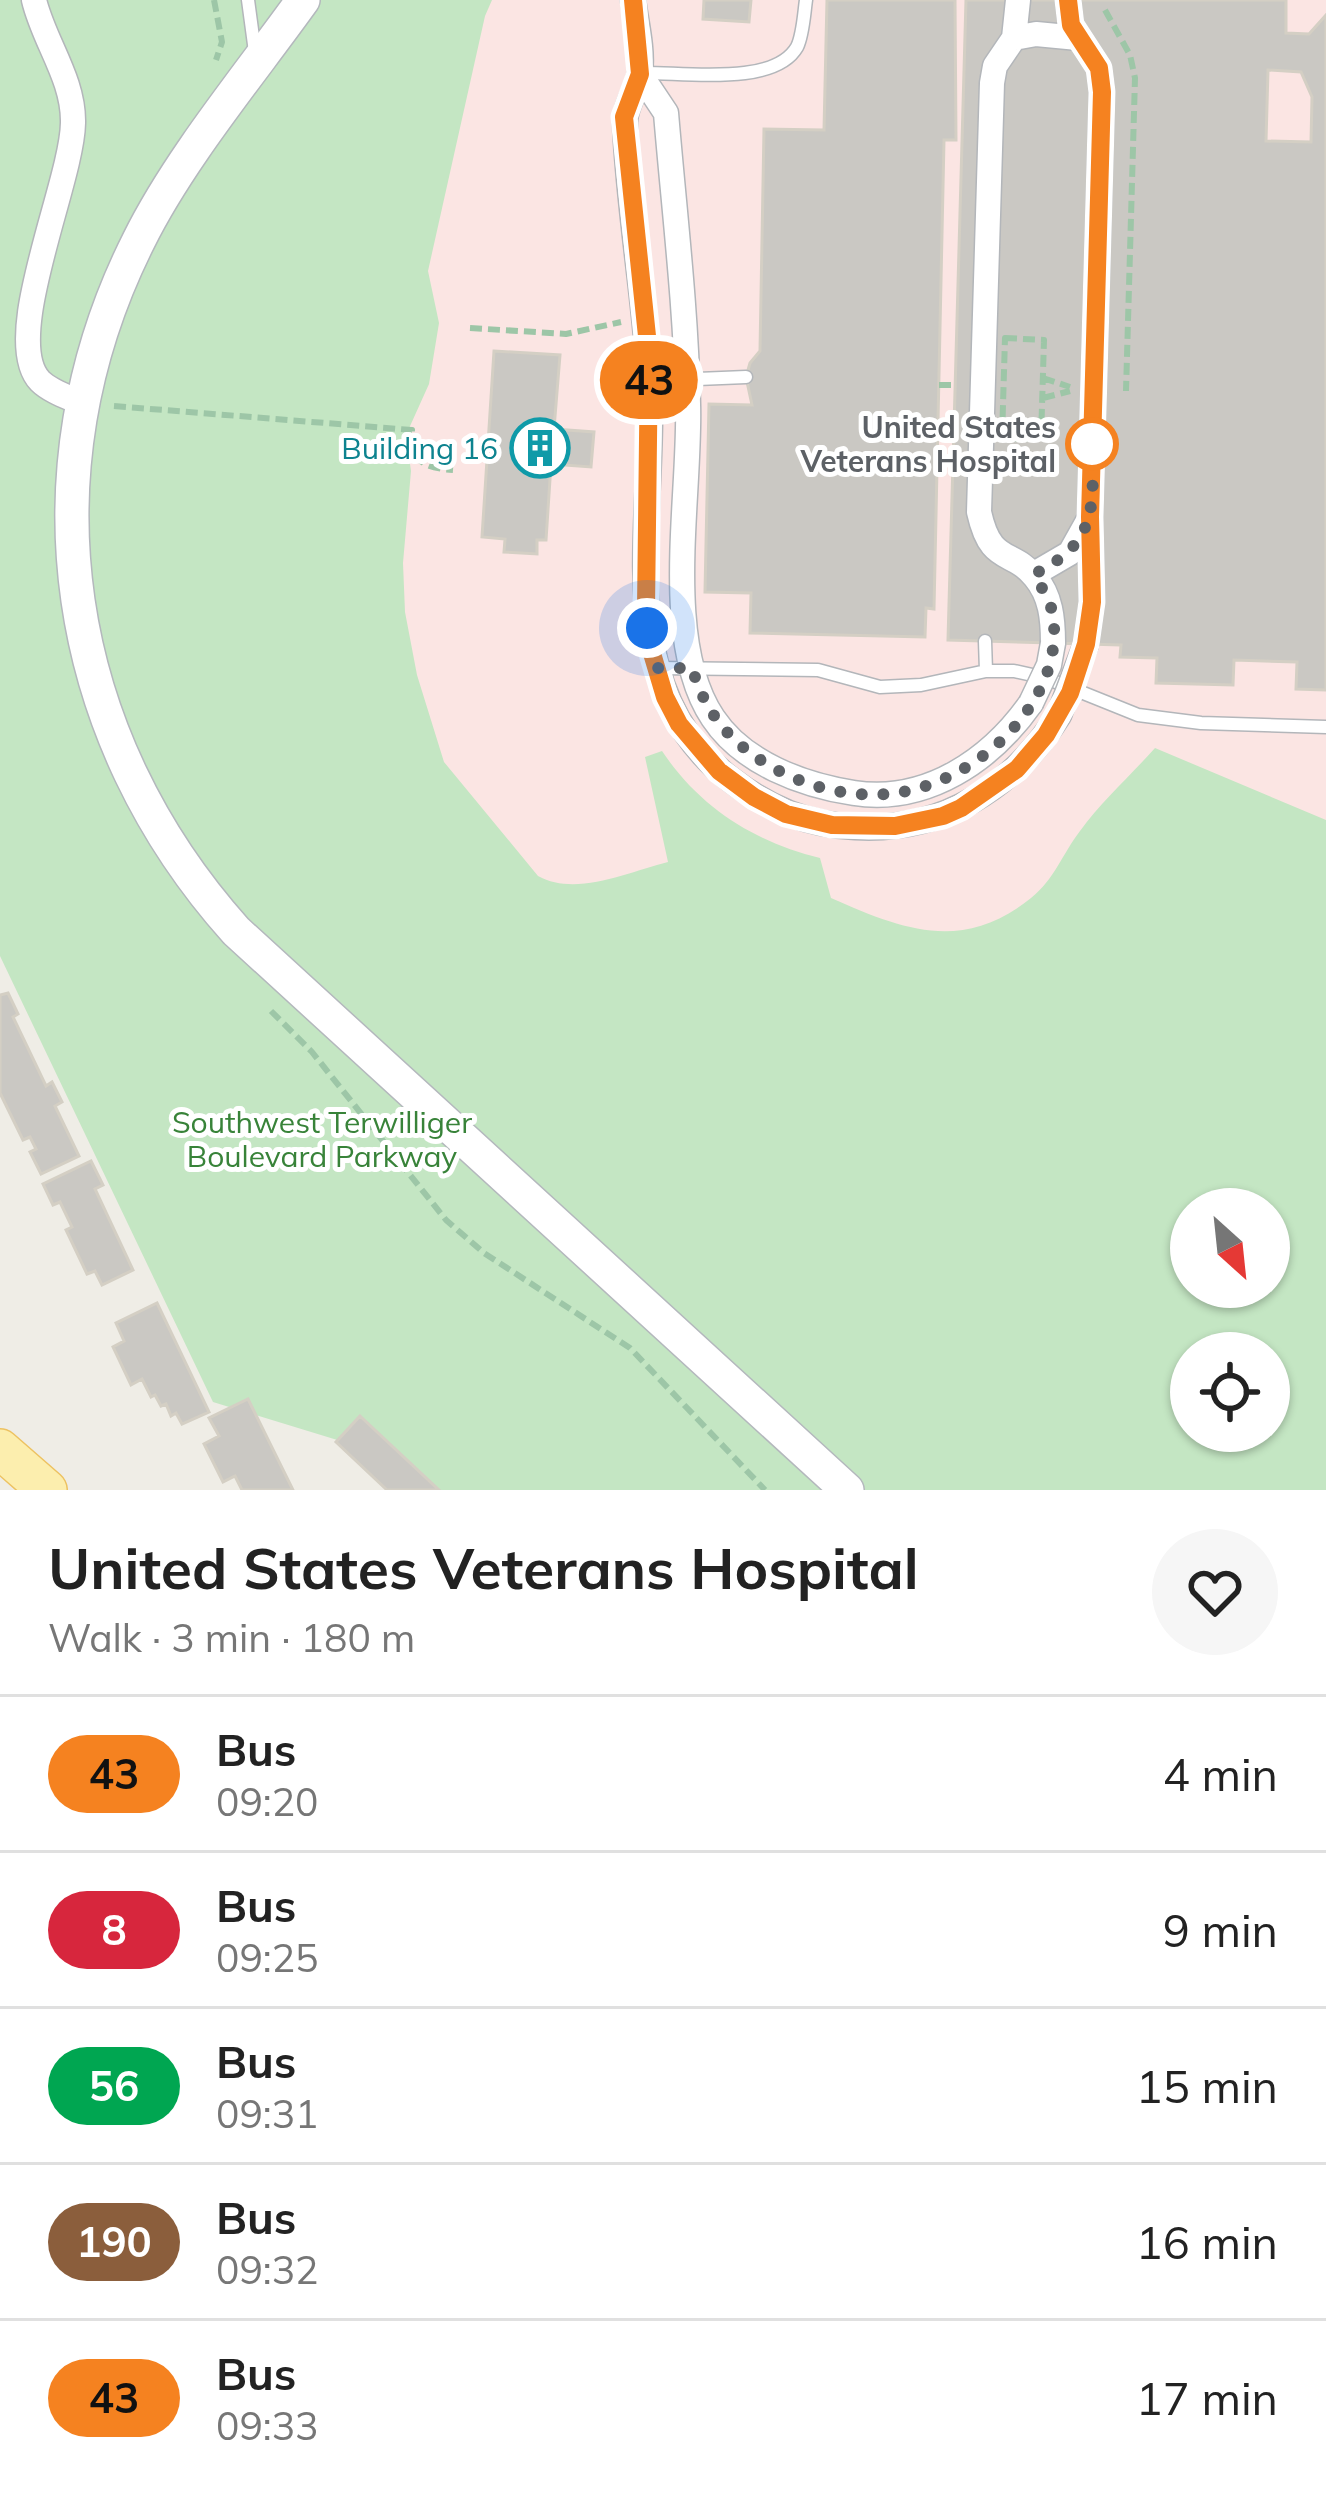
<!DOCTYPE html>
<html lang="en">
<head>
<meta charset="utf-8">
<style>
  :root { --surface:#fff; --page:#f6f6f6; --text:#222; --muted:#767676; --line:#e0e0e0 }
  body { margin:0; font-family:Mulish,sans-serif; background:var(--page); color:var(--text); height:100vh; display:flex; flex-direction:column; font-size:45px; white-space:nowrap }
  * { box-sizing:border-box; margin:0 }
  p { font-size:39px; color:var(--muted) }
  .icon { flex:none; width:66px; height:66px; fill:none; stroke:currentColor; stroke-width:2; stroke-linecap:round; stroke-linejoin:round }
  .map { position:relative; height:1490px; overflow:hidden }
  .drawer { display:flex; flex-direction:column; background:var(--surface); flex:1 }
  .drawer>* { flex:none }
  .badge { padding:0 24px; border-radius:39px; font-size:42px; line-height:78px }
  .needle { width:78px; rotate:153deg }
  .buttons { position:absolute; left:1170px; top:1188px; display:grid; gap:24px }
  .buttons a { display:grid; place-items:center; width:120px; height:120px; border-radius:50%; background:var(--surface); box-shadow:0 3px 9px #0004; font-size:60px }
  .you { position:absolute; width:60px; height:60px; margin:-30px; border:9px solid #fff; border-radius:50%; background:#1a73e8; box-shadow:0 0 0 18px #1a73e833 }
  .map>.badge { position:absolute; translate:-50% -50%; box-shadow:0 0 0 6px #fff }
  .round { display:grid; place-items:center; flex:none; width:126px; height:126px; border-radius:63px; background:var(--page) }
  .overview { display:flex; align-items:center; justify-content:space-between; height:204px; padding:0 48px }
  h1 { font-size:57px; font-weight:700; line-height:90px }
  ul { padding:0; list-style:none }
  li { display:flex; align-items:center; gap:36px; height:156px; padding:0 48px; border-top:3px solid var(--line) }
  li div { flex:1 }
  li b { display:block; font-size:45px }
  li em { font-style:normal }
  li .badge { min-width:132px; font-weight:700; text-align:center }
  .map>svg:first-child { display:block }
  .medical { fill:#fbe5e3 }
  .green { fill:#c4e6c3; fill-rule:evenodd }
  .building { fill:#cac8c3; stroke:#d4cfc4; stroke-width:3; fill-rule:evenodd }
  .lines { fill:none; stroke-linecap:round; stroke-linejoin:round }
  .service-casing { stroke:#b3b6ba; stroke-width:15 }
  .minor-casing { stroke:#b3b6ba; stroke-width:27 }
  .secondary-casing { stroke:#b4b8bd; stroke-width:36 }
  .primary-casing { stroke:#edc261; stroke-width:42 }
  .path { stroke:#9dc6a7; stroke-width:6; stroke-dasharray:12 6; stroke-linecap:butt }
  .service { stroke:#fff; stroke-width:12 }
  .minor { stroke:#fff; stroke-width:24 }
  .secondary { stroke:#fff; stroke-width:33 }
  .primary { stroke:#fceeae; stroke-width:39 }
  .minor-bridge-casing { stroke:#b3b6ba; stroke-width:27; stroke-linecap:butt }
  .minor-bridge { stroke:#fff; stroke-width:24 }
  .line-casing { stroke:#fff; stroke-width:27 }
  .line { stroke:#f58220; stroke-width:18 }
  .walk { stroke:#5d6166; stroke-width:12; stroke-dasharray:0 21.6 }
  .stop-dot { fill:#fff; stroke:#f58220; stroke-width:6 }
  .labels { text-anchor:middle; dominant-baseline:central; stroke-width:10; stroke-linejoin:round; paint-order:stroke }
  .stop-label { font-size:30px; font-weight:bold; fill:#5d6166; stroke:#fff; text-anchor:end }
  .culture-label { font-size:30px; fill:#0d838f; stroke:#fff; text-anchor:end }
  .park-label { font-size:30px; fill:#388339; stroke:#fff }
</style>
</head>
<body>
<div class="map">
<svg width="1326" height="1490" viewBox="0 0 1326 1490">
  <rect width="100%" height="100%" fill="#efede6"/>
  <!-- medical -->
  <path class="medical" d="M 479,0 L 1326,0 L 1326,850 L 955,952 L 541,894 L 431,765 L 387,609 L 415,267 Z"/>
  <!-- green -->
  <path class="green" d="M 0,0 L 492,0 L 485,16 L 428,271 L 439,323 L 429,384 L 406,435 L 411,471 L 403,563 L 405,612 L 417,675 L 444,762 L 538,876 C 576,897 628,872 668,862 L 645,757 L 662,751 C 700,808 755,842 820,858 L 831,898 C 903,930 963,953 1031,898 C 1054,880 1063,853 1080,831 C 1102,801 1131,775 1155,748 L 1326,820 L 1326,1490 L 430,1490 L 383,1454 L 213,1402 L 0,956 ZM 1191,1209 L 1269,1209 L 1269,1287 L 1191,1287 ZM 1191,1353 L 1269,1353 L 1269,1431 L 1191,1431 Z"/>
  <!-- building -->
  <path class="building" d="M 704,0 L 751,0 L 749,22 L 703,19 Z
    M 827,0 L 955,0 L 956,140 L 944,140 L 934,609 L 926,608 L 925,637 L 750,633 L 751,593 L 705,592 L 709,404 L 752,405 L 746,377 L 750,363 L 760,351 L 764,129 L 824,130 Z
    M 966,0 L 1286,0 L 1286,33 L 1309,34 L 1326,15 L 1326,690 L 1296,689 L 1297,662 L 1234,660 L 1233,685 L 1156,683 L 1157,658 L 1120,657 L 1121,645 L 948,640 ZM 1268,70 L 1301,72 L 1312,97 L 1311,142 L 1266,141 Z
    M 494,351 L 560,355 L 554,429 L 594,432 L 591,467 L 551,464 L 546,540 L 537,540 L 537,554 L 504,552 L 505,539 L 482,537 Z
    M 8,993 L 18,1014 L 13,1017 L 46,1086 L 52,1082 L 62,1102 L 55,1106 L 79,1156 L 41,1174 L 30,1152 L 36,1149 L 30,1137 L 23,1140 L 0,1093 L 0,995 Z
    M 91,1161 L 103,1185 L 95,1189 L 133,1270 L 102,1285 L 95,1271 L 87,1274 L 66,1230 L 72,1227 L 60,1202 L 53,1205 L 43,1184 Z
    M 157,1303 L 209,1412 L 182,1424 L 176,1413 L 171,1416 L 166,1404 L 161,1406 L 155,1395 L 151,1397 L 142,1379 L 131,1385 L 113,1347 L 124,1341 L 116,1323 Z
    M 248,1399 L 293,1490 L 242,1490 L 235,1476 L 223,1482 L 204,1444 L 219,1436 L 209,1418 Z
    M 360,1416 L 439,1490 L 387,1490 L 336,1442 Z"/>
  <g class="lines">
    <!-- service casing -->
    <g class="service-casing">
      <path id="service" d="M 248,0 L 255,52
        M 642,73 C 682,72 774,87 797,47 C 803,35 804,14 806,0
        M 649,381 L 746,377
        M 985,641 L 986,671
        M 657,668 L 818,670 L 880,687 L 921,685 L 986,671 L 1014,671 L 1046,678 L 1138,715 L 1201,723 L 1326,727"/>
    </g>
    <!-- minor casing -->
    <g class="minor-casing">
      <path id="minor" d="M 34,0 C 44,42 74,79 73,123 C 72,183 0,339 40,381 C 50,391 68,397 81,403
        M 633,0 C 636,22 643,50 640,72 C 638,90 624,106 625,124 C 629,218 648,311 650,405 C 652,532 613,690 730,779 C 768,808 807,825 855,827 C 942,832 1013,788 1059,715
        M 1018,0 L 1014,38 L 995,66 L 992,83 L 979,512 C 991,566 1011,548 1035,577 C 1051,596 1053,619 1053,643
        M 1068,0 L 1071,25 L 1099,68 L 1102,92 L 1090,517 L 1092,602 L 1086,644
        M 1014,38 L 1036,34 L 1078,38
        M 640,74 L 666,113 C 674,209 686,307 688,404 C 691,494 661,641 713,718 C 743,763 802,785 854,793 C 927,804 991,760 1031,703
        M 1034,574 L 1070,553 L 1089,519"/>
    </g>
    <!-- secondary casing -->
    <g class="secondary-casing">
      <path id="secondary" d="M 303,0 C 250,74 179,159 139,240 C 21,474 62,737 236,931 L 847,1490"/>
    </g>
    <!-- primary casing -->
    <g class="primary-casing">
      <path id="primary" d="M 0,1449 L 47,1490"/>
    </g>
    <!-- path -->
    <path class="path" d="M 214,0 L 222,42 L 216,60
      M 1105,10 L 1130,55 L 1135,78 L 1126,391
      M 470,328 L 566,334 L 621,322
      M 1005,338 L 1044,340 L 1041,439 L 1002,438 Z
      M 1043,378 L 1070,387
      M 939,385 L 955,385
      M 1043,398 L 1070,391
      M 114,406 L 412,430 C 409,461 424,468 453,470
      M 271,1011 L 312,1052 L 446,1220 L 484,1253 L 630,1348 L 765,1490"/>
    <!-- service -->
    <use href="#service" class="service"/>
    <!-- minor -->
    <use href="#minor" class="minor"/>
    <!-- secondary -->
    <use href="#secondary" class="secondary"/>
    <!-- primary -->
    <use href="#primary" class="primary"/>
    <!-- minor-bridge casing -->
    <g class="minor-bridge-casing">
      <path id="minor-bridge" d="M 1031,703 L 1049,665 L 1053,643
        M 1059,715 L 1086,644"/>
    </g>
    <!-- minor-bridge -->
    <use href="#minor-bridge" class="minor-bridge"/>
  </g>
  <g class="lines">
    <!-- line casing -->
    <g class="line-casing">
      <path id="line" d="M 633,0 L 640,74 L 624,117 L 649,355 L 646,609 L 651,650 L 665,697 L 679,724 L 719,771 L 754,797 L 786,814 L 832,825 L 895,826 L 943,816 L 961,808 L 1017,769 L 1046,735 L 1070,693 L 1086,644 L 1092,602 L 1090,517 L 1102,92 L 1099,68 L 1071,25 L 1068,0"/>
    </g>
    <!-- line -->
    <use href="#line" class="line"/>
    <!-- walk -->
    <path class="walk" d="M 647,628 L 656,668 L 692,668 C 706,714 729,741 770,766 C 804,786 846,797 886,794 C 969,789 1066,705 1053,616 C 1051,601 1041,587 1034,574 C 1104,540 1091,500 1093,432 L 1092,444"/>
  </g>
  <!-- icons -->
  <defs>
    <g id="building-ring" transform="scale(3)"><circle r="9.5" fill="#fff" stroke="#0f9aa8" stroke-width="1.5"/><path d="M-4-6H4V6H1V3H-1V6H-4ZM-2.5-4.3h1.7v1.8h-1.7ZM.8-4.3h1.7v1.8H.8ZM-2.5-1h1.7V.8h-1.7ZM.8-1h1.7V.8H.8Z" fill="#0f9aa8"/></g>
  </defs>
  <g fill-rule="evenodd">
    <use href="#building-ring" x="540" y="448"/>
  </g>
  <!-- markers -->
  <circle class="stop-dot" cx="1092" cy="444" r="24"/>
  <g class="labels">
    <!-- stop labels -->
    <g class="stop-label">
      <text x="1056" y="427">United States<tspan x="1056" dy="34">Veterans Hospital</tspan></text>
    </g>
    <!-- culture labels -->
    <g class="culture-label">
      <text x="498" y="448">Building 16</text>
    </g>
    <!-- park labels -->
    <g class="park-label">
      <text x="322" y="1122">Southwest Terwilliger<tspan x="322" dy="34">Boulevard Parkway</tspan></text>
    </g>
  </g>
</svg>
<div class="buttons">
<a><svg class="needle" viewBox="-14 -14 28 28"><path d="M0-13l5 13h-10z" fill="#e53935"/><path d="M0 13l5-13h-10z" fill="#767676"/></svg></a>
<a><svg class="icon" aria-label="locate" viewBox="0 0 24 24"><circle cx="12" cy="12" r="6"/><path d="M12 2v4M12 18v4M2 12h4M18 12h4"/></svg></a>
</div>
<div class="you" style="left:647px;top:628px"></div>
<b class="badge" style="left:649px;top:380px;background:#f58220;color:#111">43</b>
</div>
<section class="drawer">
<div class="overview"><div><h1>United States Veterans Hospital</h1><p>Walk · 3 min · 180 m</p></div><a class="round"><svg class="icon" aria-label="heart" viewBox="0 0 24 24"><path d="M12 20l-8-8c-3-5 5-10 8-4 3-6 11-1 8 4z"/></svg></a></div>
<ul>
<li><span class="badge" style="background:#f58220;color:#111">43</span><div><b>Bus</b><p>09:20</p></div><em>4 min</em></li>
<li><span class="badge" style="background:#d7263d;color:#fff">8</span><div><b>Bus</b><p>09:25</p></div><em>9 min</em></li>
<li><span class="badge" style="background:#00a651;color:#fff">56</span><div><b>Bus</b><p>09:31</p></div><em>15 min</em></li>
<li><span class="badge" style="background:#8b5e3c;color:#fff">190</span><div><b>Bus</b><p>09:32</p></div><em>16 min</em></li>
<li><span class="badge" style="background:#f58220;color:#111">43</span><div><b>Bus</b><p>09:33</p></div><em>17 min</em></li>
</ul>
</section>
</body>
</html>
